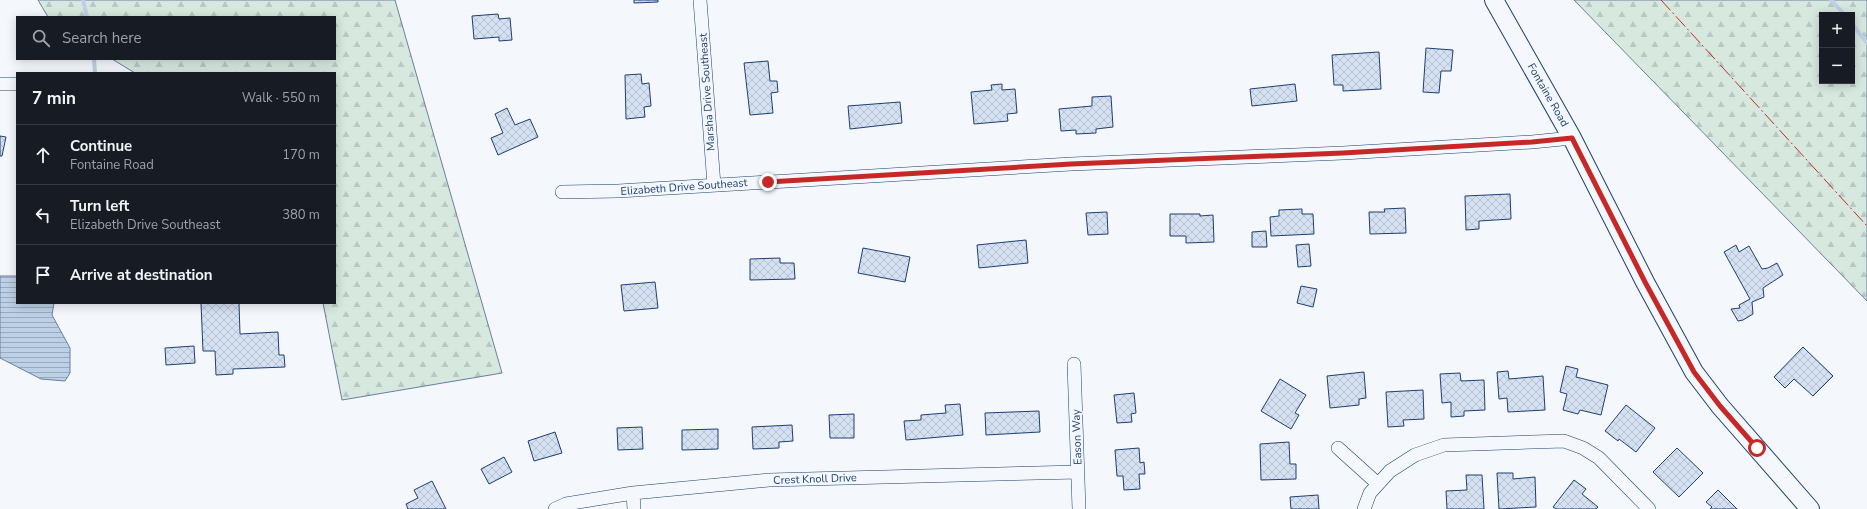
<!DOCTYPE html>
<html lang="en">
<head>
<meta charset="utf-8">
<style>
  body { margin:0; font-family:"Nunito Sans",sans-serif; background:#20242c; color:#f1f3f6 }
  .controls { position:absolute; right:12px; top:12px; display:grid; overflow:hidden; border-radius:0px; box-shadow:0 2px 10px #0003 }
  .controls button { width:36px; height:36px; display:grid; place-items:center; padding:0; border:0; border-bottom:1px solid #363941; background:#171b24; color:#f1f3f6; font:20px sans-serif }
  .stop { position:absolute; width:12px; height:12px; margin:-9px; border:3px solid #c62828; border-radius:50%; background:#fff }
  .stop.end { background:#c62828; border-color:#fff; box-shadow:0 1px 4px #0008 }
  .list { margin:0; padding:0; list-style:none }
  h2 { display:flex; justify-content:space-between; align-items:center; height:52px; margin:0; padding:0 16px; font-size:17px }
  h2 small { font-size:13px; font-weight:400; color:#9ea1a6 }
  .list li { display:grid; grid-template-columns:26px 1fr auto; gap:12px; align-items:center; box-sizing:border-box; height:60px; padding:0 16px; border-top:1px solid #363941 }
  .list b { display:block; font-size:15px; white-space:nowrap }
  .list p { margin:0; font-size:13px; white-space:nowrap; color:#9ea1a6 }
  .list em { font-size:13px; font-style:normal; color:#9ea1a6 }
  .icon { flex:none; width:22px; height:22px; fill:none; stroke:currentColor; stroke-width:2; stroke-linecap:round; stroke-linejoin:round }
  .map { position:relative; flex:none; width:1867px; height:509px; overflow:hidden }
  .search { position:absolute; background:#171b24; box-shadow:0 2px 10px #0003; left:16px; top:16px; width:320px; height:44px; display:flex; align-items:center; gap:10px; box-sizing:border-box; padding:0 14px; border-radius:0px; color:#9ea1a6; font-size:15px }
  .panel { position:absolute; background:#171b24; box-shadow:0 2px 10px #0003; left:16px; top:72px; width:320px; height:232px; border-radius:0px }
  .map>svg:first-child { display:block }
  .forest { fill:url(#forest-firs); stroke:#687fa3; fill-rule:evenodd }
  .water { fill:url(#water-rules); stroke:#687fa3 }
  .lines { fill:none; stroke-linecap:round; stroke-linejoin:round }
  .stream { stroke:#bed0e5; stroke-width:4 }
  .building { fill:url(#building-cross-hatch); stroke:#1d3f73 }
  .street-casing { stroke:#1d3f73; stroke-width:14 }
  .secondary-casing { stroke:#1d3f73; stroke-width:20 }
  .street { stroke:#f4f7fb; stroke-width:13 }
  .secondary { stroke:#f4f7fb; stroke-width:18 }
  .power { stroke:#c62828; stroke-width:1; stroke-dasharray:14 3 2 3; stroke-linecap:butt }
  .route { stroke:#c62828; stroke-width:5 }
  .labels { text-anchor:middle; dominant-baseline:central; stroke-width:3; stroke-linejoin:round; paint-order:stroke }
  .street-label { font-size:11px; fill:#1d3f73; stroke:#f4f7fb }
</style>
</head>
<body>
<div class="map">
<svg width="1867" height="509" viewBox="0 0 1867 509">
  <defs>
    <pattern id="forest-firs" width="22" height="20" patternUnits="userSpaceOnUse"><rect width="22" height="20" fill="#d7e8df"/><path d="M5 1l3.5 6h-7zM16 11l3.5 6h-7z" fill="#b8c8c3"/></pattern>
    <pattern id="water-rules" width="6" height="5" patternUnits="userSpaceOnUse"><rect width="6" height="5" fill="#bed0e5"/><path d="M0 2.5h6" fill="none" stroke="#9aaabe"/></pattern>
    <pattern id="building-cross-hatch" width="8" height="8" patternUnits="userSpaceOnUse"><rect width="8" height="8" fill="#d5e0f0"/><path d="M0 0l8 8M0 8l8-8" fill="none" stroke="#b6c1d1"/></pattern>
  </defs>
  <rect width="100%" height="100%" fill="#f4f7fb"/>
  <path class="forest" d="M38 0H395L502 373 342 400 323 303H335V73H135L112 59H335V17H48Z
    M1574 0H1867V301ZM1822 15H1852V81H1822Z"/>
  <path class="water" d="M0 276H17V303H54L52 315 70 348V373L65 381 41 379 0 358Z"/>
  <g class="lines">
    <path class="stream" d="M83 0 87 17
      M1831 0 1845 15
      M1852 24 1867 43
      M94 59 95 73"/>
  </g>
  <path class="building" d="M634 0H658V2L634 3Z
    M498 14 499 19 510 18 512 40 499 41V37L474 39 472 16Z
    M1426 48 1453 50 1451 71H1441L1439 93 1423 92Z
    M1379 52 1381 89 1343 91V85H1334L1332 55Z
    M768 61 770 81H777L778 92 771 93 773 113 750 115 744 63Z
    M641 74 642 84 649 83 651 106 644 107 645 117 626 119 625 75Z
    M1002 84V90L1015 89 1017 113 1007 114 1008 121 974 124 971 92 992 90 991 85Z
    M1295 84 1297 101 1252 106 1250 89Z
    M1111 96 1113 127 1096 129V133L1076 134V130L1061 131 1059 109 1092 106V97Z
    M900 102 902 123 850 129 848 106Z
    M507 108 515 125 530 119 538 137 498 155 491 138 503 133 495 114Z
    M0 136 6 137 2 156H0Z
    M1510 194 1511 219 1479 221V229L1466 230 1465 196Z
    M1405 208 1406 233 1370 234 1369 212H1385L1384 209Z
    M1302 209V214H1313L1314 234 1271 236 1270 217 1279 216V210Z
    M1107 212 1108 234 1088 235 1086 213Z
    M1170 214H1200V216L1213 215 1214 242 1186 243V236H1170Z
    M1266 231 1267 247H1252V232Z
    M1026 240 1028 263 979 268 977 245Z
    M1309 244 1311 266 1298 267 1296 245Z
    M1736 245 1739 252 1749 246 1762 269 1768 268 1777 263 1783 275 1763 288 1764 297 1752 302 1753 314 1743 320 1738 321 1731 309 1740 308 1739 305 1750 299 1724 252Z
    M863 248 910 257 905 282 858 273Z
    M780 258V263H794L795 279 750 280V259Z
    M655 282 658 308 624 311 621 285Z
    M1301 286 1317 289 1313 307 1297 303Z
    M201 303H239L240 334 278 332 279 355H284L285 367 233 369V374L216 375 215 351H203Z
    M194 346 195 363 166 365 165 348Z
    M1803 347 1833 376 1813 396 1794 379 1785 388 1774 377Z
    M1566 366 1578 369 1576 377 1608 385 1601 415 1580 410 1578 414 1563 410 1567 394 1560 392Z
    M1508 371 1509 379 1543 376 1545 410 1508 412 1507 398 1499 399 1497 372Z
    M1364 372 1366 398 1359 399V405L1330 408 1327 376Z
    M1460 373 1461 381 1484 380 1485 410 1464 411V416L1451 417V402L1442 403 1440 374Z
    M1280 379 1306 395 1295 413 1299 415 1291 429 1261 411Z
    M1423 390 1424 419 1403 420 1404 426 1388 427 1386 392Z
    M1134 393 1136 413 1131 414 1132 422 1117 423 1114 395Z
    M960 404 963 435 906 440 904 421 921 420V415L946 413 945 405Z
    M1626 405 1655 428 1636 452 1619 439 1618 441 1605 431Z
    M1039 411 1040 432 986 435 985 413Z
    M854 414V438H830L829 415Z
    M792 425 793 441 779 442V448L753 449 752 427Z
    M642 427 643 449 618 450 617 428Z
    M718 429V449L682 450V430Z
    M555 432 562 453 534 461 528 441Z
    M1289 442 1290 464H1296V479L1261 480 1260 444Z
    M1139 448 1140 463 1144 462 1145 474H1139L1140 489 1124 490 1123 476H1117L1115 450Z
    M1677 448 1703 473 1679 497 1653 472Z
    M504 457 512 472 489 484 481 469Z
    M1497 473H1513V479L1535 477 1536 507 1499 509Z
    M1466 475H1482L1484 509H1447L1446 491 1467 490Z
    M1574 480 1586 489 1582 494 1598 507 1596 509H1556L1553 507Z
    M432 481 446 509H408L406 504 418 498 414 490Z
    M1718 490 1737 509H1710L1712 507 1706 502Z
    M1318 495 1319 509H1291L1290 497Z"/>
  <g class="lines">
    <g class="street-casing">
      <path id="street" d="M700 0 714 185
        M0 84H17
        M562 192 618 191 1071 164 1343 153 1532 142 1572 138
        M1074 364 1079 509
        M1338 448 1378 484
        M633 493 634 509
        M555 509 566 504 633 493 769 480 1078 472
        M1364 509 1370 493 1390 471 1415 455 1444 445 1564 441 1583 448 1599 458 1649 509"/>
    </g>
    <g class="secondary-casing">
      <path id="secondary" d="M1494 0 1572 138 1645 282 1694 372 1720 406 1810 509"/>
    </g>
    <use href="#street" class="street"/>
    <use href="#secondary" class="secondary"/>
    <path class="power" d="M1661 0 1867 226"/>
  </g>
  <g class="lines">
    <path class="route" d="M768 182 1071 164 1343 153 1532 142 1572 138 1645 282 1694 372 1720 406 1757 448"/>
  </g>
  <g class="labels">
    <g class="street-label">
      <text transform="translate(707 92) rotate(-94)">Marsha Drive Southeast</text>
      <text transform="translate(1548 95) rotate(60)">Fontaine Road</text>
      <text transform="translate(684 187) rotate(-4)">Elizabeth Drive Southeast</text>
      <text transform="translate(1077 437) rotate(-92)">Eason Way</text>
      <text transform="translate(815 479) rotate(-2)">Crest Knoll Drive</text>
    </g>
  </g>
</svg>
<div class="controls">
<button>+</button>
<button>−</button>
</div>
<div class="stop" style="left:1757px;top:448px"></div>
<div class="stop end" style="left:768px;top:182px"></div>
<div class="search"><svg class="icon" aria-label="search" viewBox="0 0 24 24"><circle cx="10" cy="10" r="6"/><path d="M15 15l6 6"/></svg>Search here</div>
<section class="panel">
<h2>7 min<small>Walk · 550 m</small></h2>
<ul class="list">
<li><svg class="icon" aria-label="ahead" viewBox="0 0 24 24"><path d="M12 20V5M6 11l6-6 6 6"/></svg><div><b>Continue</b><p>Fontaine Road</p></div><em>170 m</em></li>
<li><svg class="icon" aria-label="left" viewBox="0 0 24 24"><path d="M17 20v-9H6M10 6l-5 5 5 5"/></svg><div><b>Turn left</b><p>Elizabeth Drive Southeast</p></div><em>380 m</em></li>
<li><svg class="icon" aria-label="arrive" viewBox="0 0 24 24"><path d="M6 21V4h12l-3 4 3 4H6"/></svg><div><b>Arrive at destination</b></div></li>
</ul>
</section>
</div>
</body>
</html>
